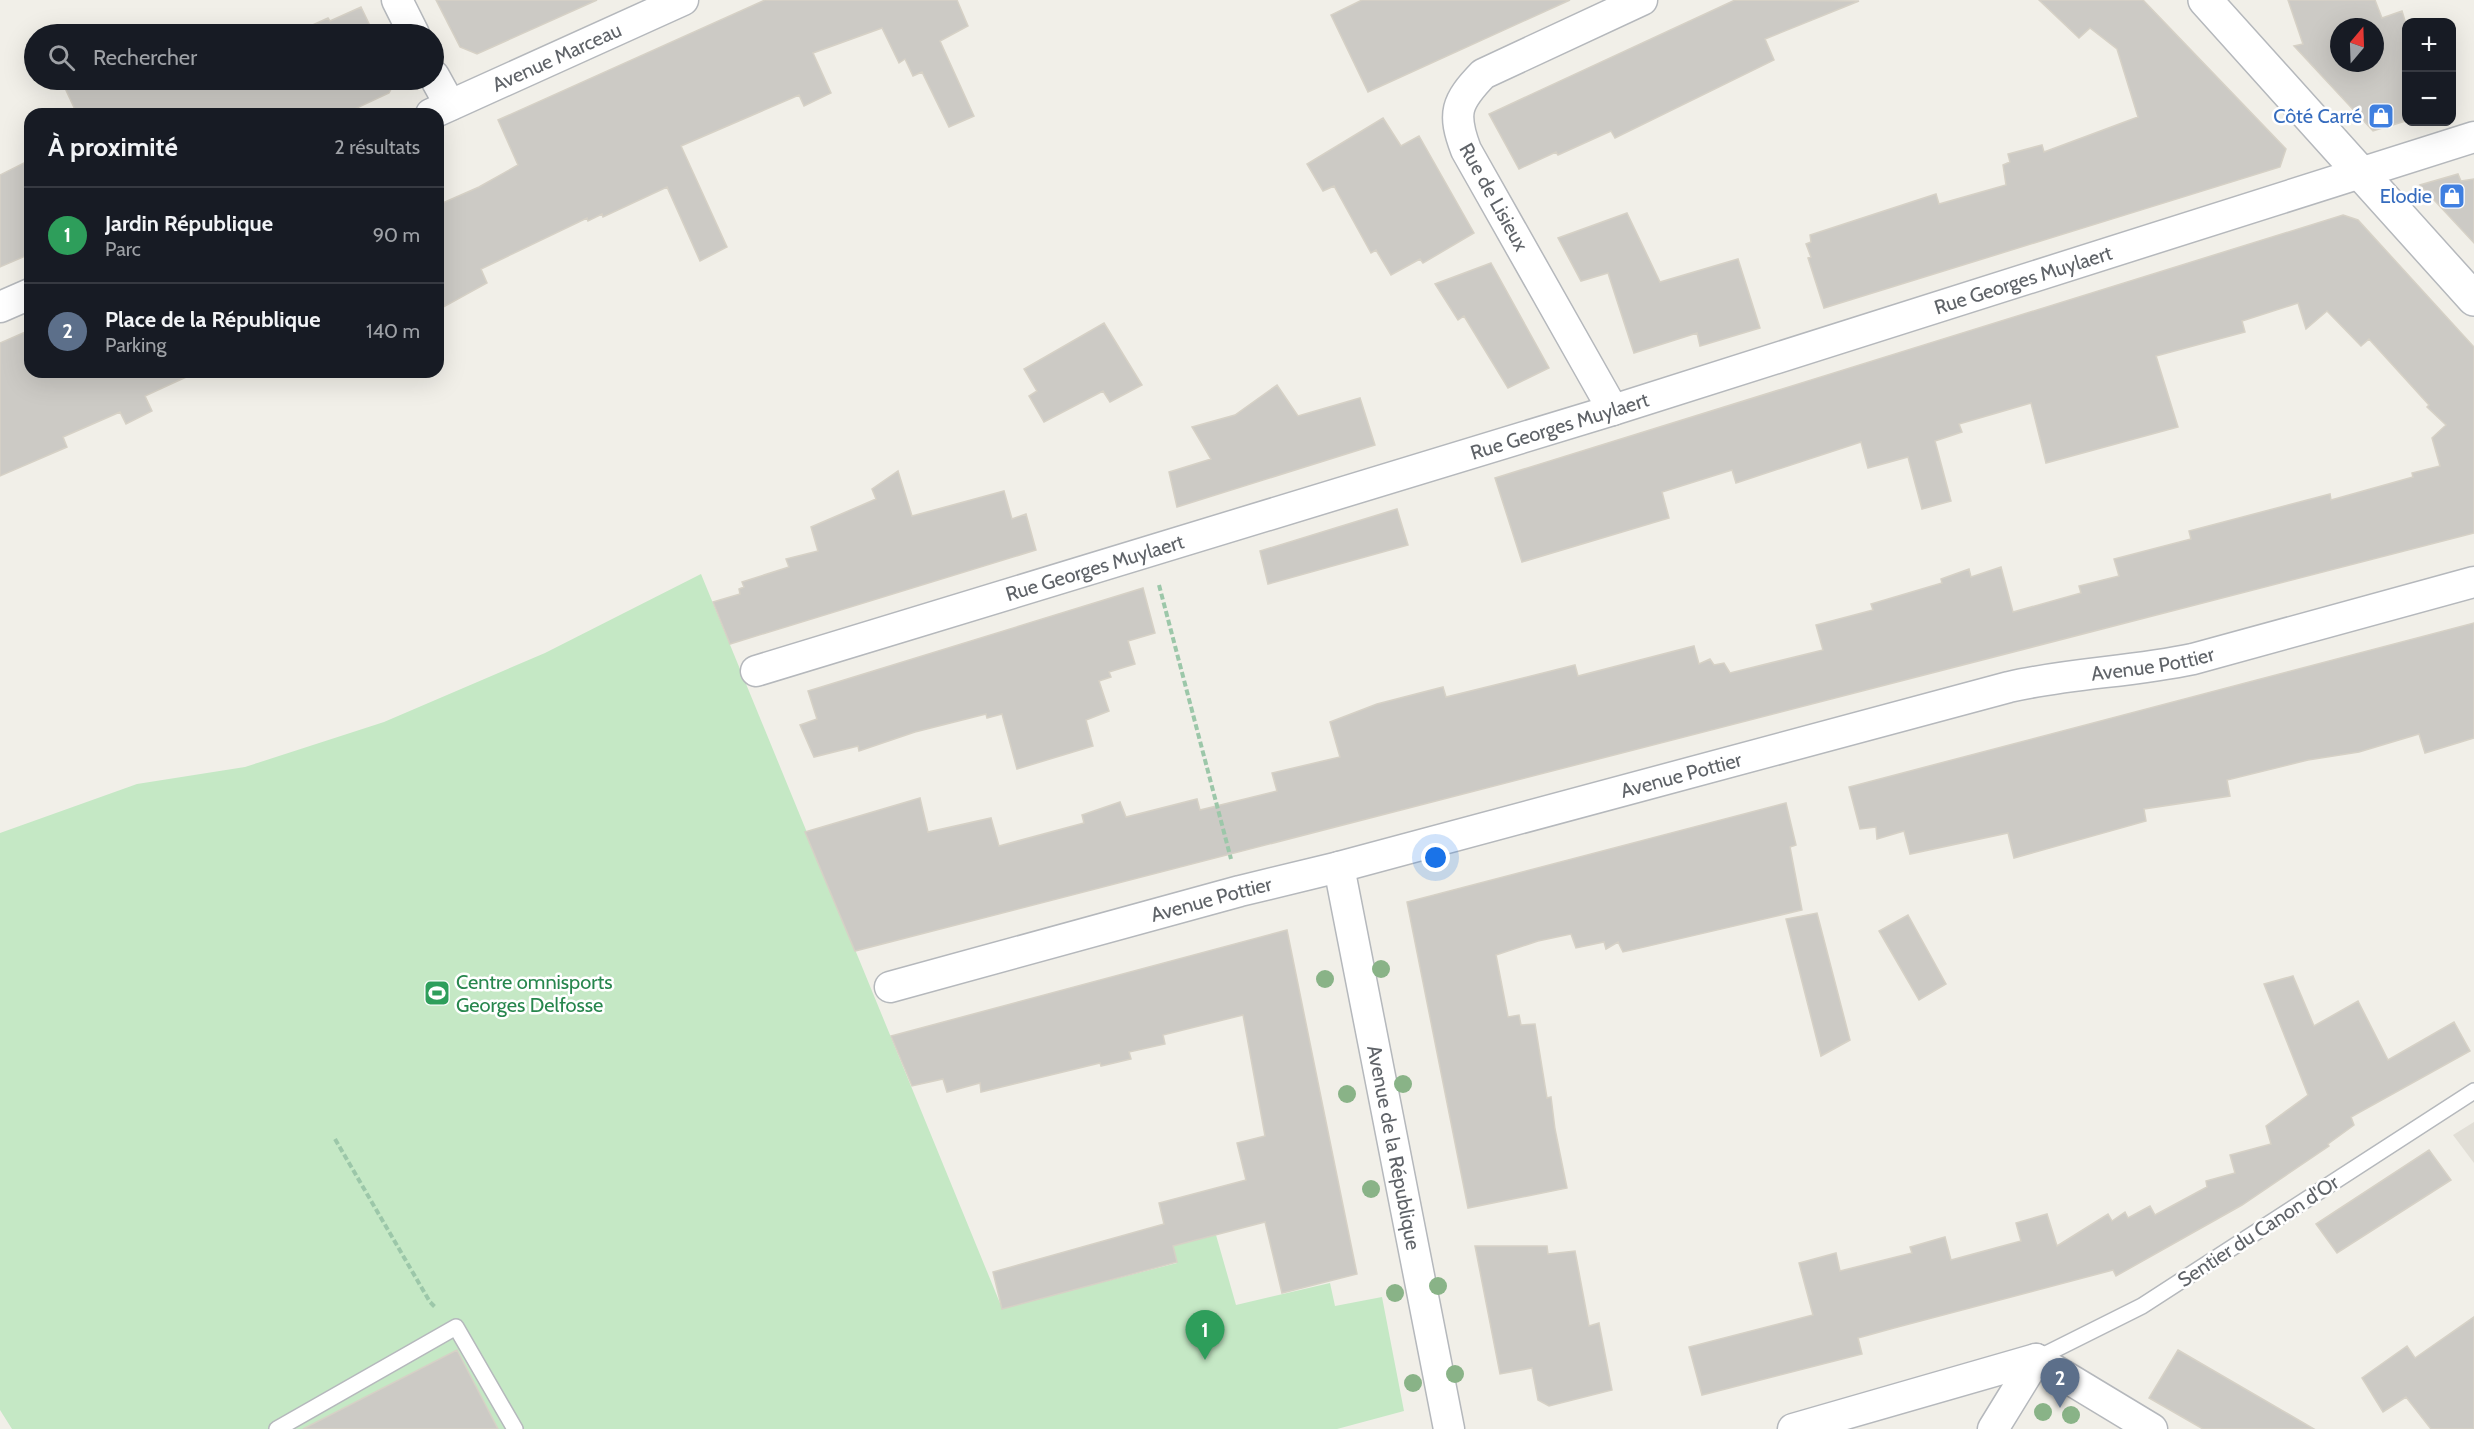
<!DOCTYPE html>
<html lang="fr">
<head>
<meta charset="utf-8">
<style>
  body { margin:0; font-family:Cabin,sans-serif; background:#242831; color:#f1f3f6 }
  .controls { position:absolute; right:18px; top:18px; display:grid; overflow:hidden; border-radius:12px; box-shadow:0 6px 24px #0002 }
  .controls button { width:54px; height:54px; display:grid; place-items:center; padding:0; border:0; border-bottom:2px solid #363941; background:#171b24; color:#f1f3f6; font:30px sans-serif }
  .compass { position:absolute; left:2330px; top:18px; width:54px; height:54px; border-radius:50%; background:#171b24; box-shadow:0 6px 24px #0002; rotate:19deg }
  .you { position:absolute; left:1436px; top:858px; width:21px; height:21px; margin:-15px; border:4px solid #fff; border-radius:50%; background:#1a73e8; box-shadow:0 0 0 9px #1a73e833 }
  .badge { display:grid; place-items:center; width:39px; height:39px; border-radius:50%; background:#db2777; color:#fff; font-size:20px; font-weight:700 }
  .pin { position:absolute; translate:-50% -50px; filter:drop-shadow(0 2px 3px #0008) }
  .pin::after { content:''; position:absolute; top:32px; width:21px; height:18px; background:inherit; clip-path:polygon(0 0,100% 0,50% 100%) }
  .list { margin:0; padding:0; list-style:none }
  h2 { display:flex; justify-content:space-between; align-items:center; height:78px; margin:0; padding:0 24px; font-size:26px }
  h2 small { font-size:20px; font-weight:400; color:#9ea1a6 }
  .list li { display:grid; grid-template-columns:39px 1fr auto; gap:18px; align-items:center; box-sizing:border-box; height:96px; padding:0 24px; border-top:2px solid #363941 }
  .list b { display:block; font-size:22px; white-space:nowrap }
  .list p { margin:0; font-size:20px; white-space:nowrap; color:#9ea1a6 }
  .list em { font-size:20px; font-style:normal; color:#9ea1a6 }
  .icon { flex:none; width:33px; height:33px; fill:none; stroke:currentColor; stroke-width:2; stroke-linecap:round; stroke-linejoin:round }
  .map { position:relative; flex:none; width:2474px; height:1429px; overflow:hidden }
  .search { position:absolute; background:#171b24; box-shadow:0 6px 24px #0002; left:24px; top:24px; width:420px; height:66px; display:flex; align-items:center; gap:15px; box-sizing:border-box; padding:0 21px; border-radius:33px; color:#9ea1a6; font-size:22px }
  .panel { position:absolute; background:#171b24; box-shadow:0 6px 24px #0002; left:24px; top:108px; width:420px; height:270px; border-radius:18px }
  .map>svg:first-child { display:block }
  .education { fill:#e1ded6 }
  .green { fill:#c5e8c5 }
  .building { fill:#cccac5; stroke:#d6d1c6; stroke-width:1.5; fill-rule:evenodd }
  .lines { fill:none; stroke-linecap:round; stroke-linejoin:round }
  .service-casing { stroke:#b5b8bc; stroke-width:18 }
  .minor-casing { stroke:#b5b8bc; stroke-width:33 }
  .tertiary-casing { stroke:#b5b8bc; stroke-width:36 }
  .path { stroke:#9cc7a9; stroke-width:4; stroke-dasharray:6 3; stroke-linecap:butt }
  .service { stroke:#fff; stroke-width:15 }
  .minor { stroke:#fff; stroke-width:30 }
  .tertiary { stroke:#fff; stroke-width:33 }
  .tree { fill:#89b387 }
  .labels { text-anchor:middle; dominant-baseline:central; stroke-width:5; stroke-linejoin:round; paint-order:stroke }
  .street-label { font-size:20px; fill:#5f6368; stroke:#fff }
  .shop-label { font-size:20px; fill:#366cbe; stroke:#fff; text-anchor:end }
  .leisure-label { font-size:20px; fill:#27864d; stroke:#fff; text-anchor:start }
</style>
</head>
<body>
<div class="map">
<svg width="2474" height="1429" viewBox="0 0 2474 1429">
  <rect width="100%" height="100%" fill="#f1efe8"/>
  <path class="education" d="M2474 1122V1163L2453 1135Z"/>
  <path class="green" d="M701 574 1002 1308 1177 1263 1172 1246 1216 1235 1236 1305 1330 1283 1335 1306 1382 1297 1404 1411 1337 1429H12L0 1410V833L137 784 245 767 384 722 545 653Z"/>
  <path class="building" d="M436 0H597L477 54 460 47Z
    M765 0H957L968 26 940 41 974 116 949 127 922 72 913 76 905 59 899 63 882 28 813 53 831 93 804 106 799 95 681 146 727 247 700 261 667 187 603 217 602 214 588 221 587 218 481 269 487 283 438 310V205L479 187 518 165 498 120Z
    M1362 0H1570L1368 92 1331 15Z
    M1735 0 1859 1 1765 39 1774 60 1615 138 1611 131 1558 155 1556 152 1519 169 1489 114Z
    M2039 0H2143L2286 149 2280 167 1824 308 1808 258 1811 257 1806 244 1811 242 1810 235 1936 194 1939 204 2006 185 2003 165 2010 162 2008 154 2042 145 2044 152 2138 117 2117 49 2090 28 2079 38Z
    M2288 0H2375L2382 18 2402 11 2406 24V121L2373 131 2294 46 2303 44ZM2339 27H2375V63H2339Z
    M361 7 374 34H281L293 29 295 33 328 18 330 21Z
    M82 80H396L389 93 344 114H77L65 88Z
    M1383 118 1401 146 1419 136 1474 233 1423 263 1420 259 1391 275 1376 250 1371 253 1334 186 1323 191 1307 164Z
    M30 160V254L0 267V175Z
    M2458 174 2461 181 2474 179V243L2420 185Z
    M1627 213 1660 282 1738 259 1760 328 1700 346 1697 333 1634 353 1608 273 1581 281 1558 238Z
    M2343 215 2358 220 2474 347V533L855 951 805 832 920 798 928 832 991 818 999 846 1084 823 1082 815 1120 802 1126 817 1197 799 1200 810 1277 791 1272 773 1340 757 1330 722 1377 704 1443 687 1446 697 1575 665 1578 676 1694 646 1699 664 1710 659 1714 665 1724 663 1730 673 1823 650 1816 625 1873 610 1871 604 1942 583 1941 579 1969 569 1971 577 2001 567 2013 612 2081 593 2079 586 2119 576 2114 559 2191 539 2189 531 2330 494 2331 500 2413 477 2412 473 2440 466 2432 438 2446 425 2427 407 2429 405 2369 339 2361 346 2327 311 2306 329 2298 303 2242 321 2245 332 2156 356 2178 427 2046 463 2031 403 1959 424 1962 432 1935 441 1951 501 1922 509 1908 457 1868 468 1861 442 1736 483 1732 470 1662 492 1669 518 1522 562 1495 478Z
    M1491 263 1549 368 1508 388 1464 316 1458 320 1435 284Z
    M1104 323 1142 385 1110 402 1103 391 1044 422 1029 396 1037 391 1024 369Z
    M30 330V372H197L145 396 152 411 126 424 120 412 63 437 67 447 0 476V343Z
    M1277 385 1298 416 1360 398 1375 445 1177 507 1169 472 1211 459 1192 427 1235 415Z
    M898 471 912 516 1004 491 1012 519 1026 514 1036 550 730 644 713 602 740 594 739 589 744 587 742 582 789 567 786 559 818 551 811 527 876 499 872 489Z
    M1397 509 1408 545 1268 584 1260 551Z
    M1143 588 1155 633 1128 641 1135 664 1109 672 1111 677 1099 681 1109 711 1086 720 1093 746 1017 769 1002 714 987 718 986 714 915 732 859 751 858 746 814 757 800 725 817 719 808 691Z
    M2474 623V738L2425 753 2419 734 2359 752 2308 760 2227 780 2230 796 2144 809 2146 821 2014 858 2008 833 1910 854 1904 831 1877 839 1876 827 1860 829 1849 787Z
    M1786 803 1796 845 1790 847 1802 910 1623 952 1618 942 1606 949 1604 942 1576 948 1571 934 1538 941 1496 955 1508 1017 1519 1015 1521 1025 1535 1024 1547 1098 1551 1097 1555 1129 1567 1188 1468 1208 1407 902Z
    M1817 913 1850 1040 1821 1056 1786 919Z
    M1908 915 1946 984 1919 1000 1879 931Z
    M1287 930 1357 1274 1282 1293 1265 1222 1173 1246 1177 1262 1002 1309 993 1272 1164 1224 1159 1203 1246 1180 1237 1143 1265 1136 1243 1015 1163 1035 1165 1044 1129 1052 1131 1059 1101 1066 1100 1063 981 1092 980 1083 947 1092 943 1079 912 1086 891 1036Z
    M2293 976 2314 1026 2358 1001 2388 1060 2454 1022 2470 1051 2351 1117 2354 1125 2328 1144 2329 1146 2242 1205 2116 1276 2113 1270 1894 1328 1858 1338 1862 1354 1702 1395 1689 1347 1813 1315 1799 1263 1836 1253 1840 1271 1912 1253 1910 1247 1945 1237 1951 1260 2021 1241 2016 1223 2047 1214 2057 1246 2108 1214 2112 1221 2125 1212 2128 1218 2150 1206 2155 1215 2207 1187 2206 1181 2235 1173 2230 1155 2271 1144 2266 1126 2308 1095 2264 984Z
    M2429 1150 2451 1180 2337 1253 2316 1224Z
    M1475 1246H1547L1548 1254 1575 1251 1589 1326 1599 1323 1612 1390 1549 1406 1538 1400 1532 1368 1500 1374Z
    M2474 1317V1429H2431L2406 1397 2383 1412 2362 1378 2407 1346 2415 1358Z
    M457 1350 498 1429H303Z
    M2178 1350 2314 1429H2203L2149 1398Z"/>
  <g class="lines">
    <g class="service-casing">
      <path id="service" d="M2036 1359 2142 1306 2474 1091
        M277 1429 456 1327 515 1429"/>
    </g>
    <g class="minor-casing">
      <g id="minor">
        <path d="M397 0 414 34"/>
        <path d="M434 76 450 105"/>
        <path id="s1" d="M431 114 683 0"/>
        <path d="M0 307 30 294"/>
        <path d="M1613 410 1466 150C1452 113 1456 102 1483 74L1642 0"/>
        <path id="s2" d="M756 671 1613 410 2474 137"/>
        <path id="s3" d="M1339 867 1449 1429"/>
        <path id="s4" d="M890 987 1240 891 1339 867 2009 687C2069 673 2132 672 2193 659L2474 582"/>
        <path d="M1793 1429 2036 1359 2152 1429"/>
        <path d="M1993 1429 2036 1359"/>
      </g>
    </g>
    <g class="tertiary-casing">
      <path id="tertiary" d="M2205 0 2474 299"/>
    </g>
    <path class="path" d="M1159 585 1231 859
      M335 1139 430 1302 436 1308"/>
    <use href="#service" class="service"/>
    <use href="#minor" class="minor"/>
    <use href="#tertiary" class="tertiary"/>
  </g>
  <g class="tree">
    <circle cx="1381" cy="969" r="9"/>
    <circle cx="1325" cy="979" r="9"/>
    <circle cx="1403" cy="1084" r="9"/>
    <circle cx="1347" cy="1094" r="9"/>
    <circle cx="1371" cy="1189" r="9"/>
    <circle cx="1438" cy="1286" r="9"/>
    <circle cx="1395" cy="1293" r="9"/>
    <circle cx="1455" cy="1374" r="9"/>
    <circle cx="1413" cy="1383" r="9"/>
    <circle cx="2043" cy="1412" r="9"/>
    <circle cx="2071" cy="1415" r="9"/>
  </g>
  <defs>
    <g id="shop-square" transform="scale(1.35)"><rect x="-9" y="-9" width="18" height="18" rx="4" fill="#3f7fe0" stroke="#fff"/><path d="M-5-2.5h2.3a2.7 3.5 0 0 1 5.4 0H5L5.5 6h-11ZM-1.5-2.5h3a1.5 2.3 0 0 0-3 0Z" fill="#fff"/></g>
    <g id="stadium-square" transform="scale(1.35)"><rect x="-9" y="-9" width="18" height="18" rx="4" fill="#2e9e5b" stroke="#fff"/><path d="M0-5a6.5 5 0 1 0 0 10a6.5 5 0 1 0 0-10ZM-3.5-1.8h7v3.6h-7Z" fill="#fff"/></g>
  </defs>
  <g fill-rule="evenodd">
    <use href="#shop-square" x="2381" y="116"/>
    <use href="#shop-square" x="2452" y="196"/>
    <use href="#stadium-square" x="437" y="993"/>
  </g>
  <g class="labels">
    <g class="street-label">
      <text stroke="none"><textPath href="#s1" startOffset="138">Avenue Marceau</textPath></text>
      <text transform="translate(1494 197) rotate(61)">Rue de Lisieux</text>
      <text stroke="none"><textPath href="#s2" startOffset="1326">Rue Georges Muylaert</textPath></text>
      <text stroke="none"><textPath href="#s2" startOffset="840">Rue Georges Muylaert</textPath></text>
      <text stroke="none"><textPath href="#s2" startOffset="354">Rue Georges Muylaert</textPath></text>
      <text stroke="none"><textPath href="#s4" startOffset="1304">Avenue Pottier</textPath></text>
      <text stroke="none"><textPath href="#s4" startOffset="819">Avenue Pottier</textPath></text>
      <text stroke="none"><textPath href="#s4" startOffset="333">Avenue Pottier</textPath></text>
      <text stroke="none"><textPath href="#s3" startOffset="286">Avenue de la République</textPath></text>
      <text transform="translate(2258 1231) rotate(-33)">Sentier du Canon d'Or</text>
    </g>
    <g class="shop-label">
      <text x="2362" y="116">Côté Carré</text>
      <text x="2432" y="196">Elodie</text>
    </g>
    <g class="leisure-label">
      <text x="456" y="982">Centre omnisports<tspan x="456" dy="23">Georges Delfosse</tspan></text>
    </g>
  </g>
</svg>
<div class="controls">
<button>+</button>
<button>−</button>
</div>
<svg class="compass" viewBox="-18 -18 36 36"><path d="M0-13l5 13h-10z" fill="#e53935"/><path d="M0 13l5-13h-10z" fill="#9ea1a6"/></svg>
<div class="you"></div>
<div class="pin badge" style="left:1205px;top:1360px;background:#2e9e5b">1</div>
<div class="pin badge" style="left:2060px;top:1408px;background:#5c6f8a">2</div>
<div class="search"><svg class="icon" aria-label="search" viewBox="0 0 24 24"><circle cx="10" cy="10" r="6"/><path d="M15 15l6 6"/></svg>Rechercher</div>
<section class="panel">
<h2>À proximité<small>2 résultats</small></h2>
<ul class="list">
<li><span class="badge" style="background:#2e9e5b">1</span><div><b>Jardin République</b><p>Parc</p></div><em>90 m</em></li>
<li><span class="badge" style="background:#5c6f8a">2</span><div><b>Place de la République</b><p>Parking</p></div><em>140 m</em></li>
</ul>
</section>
</div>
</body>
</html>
